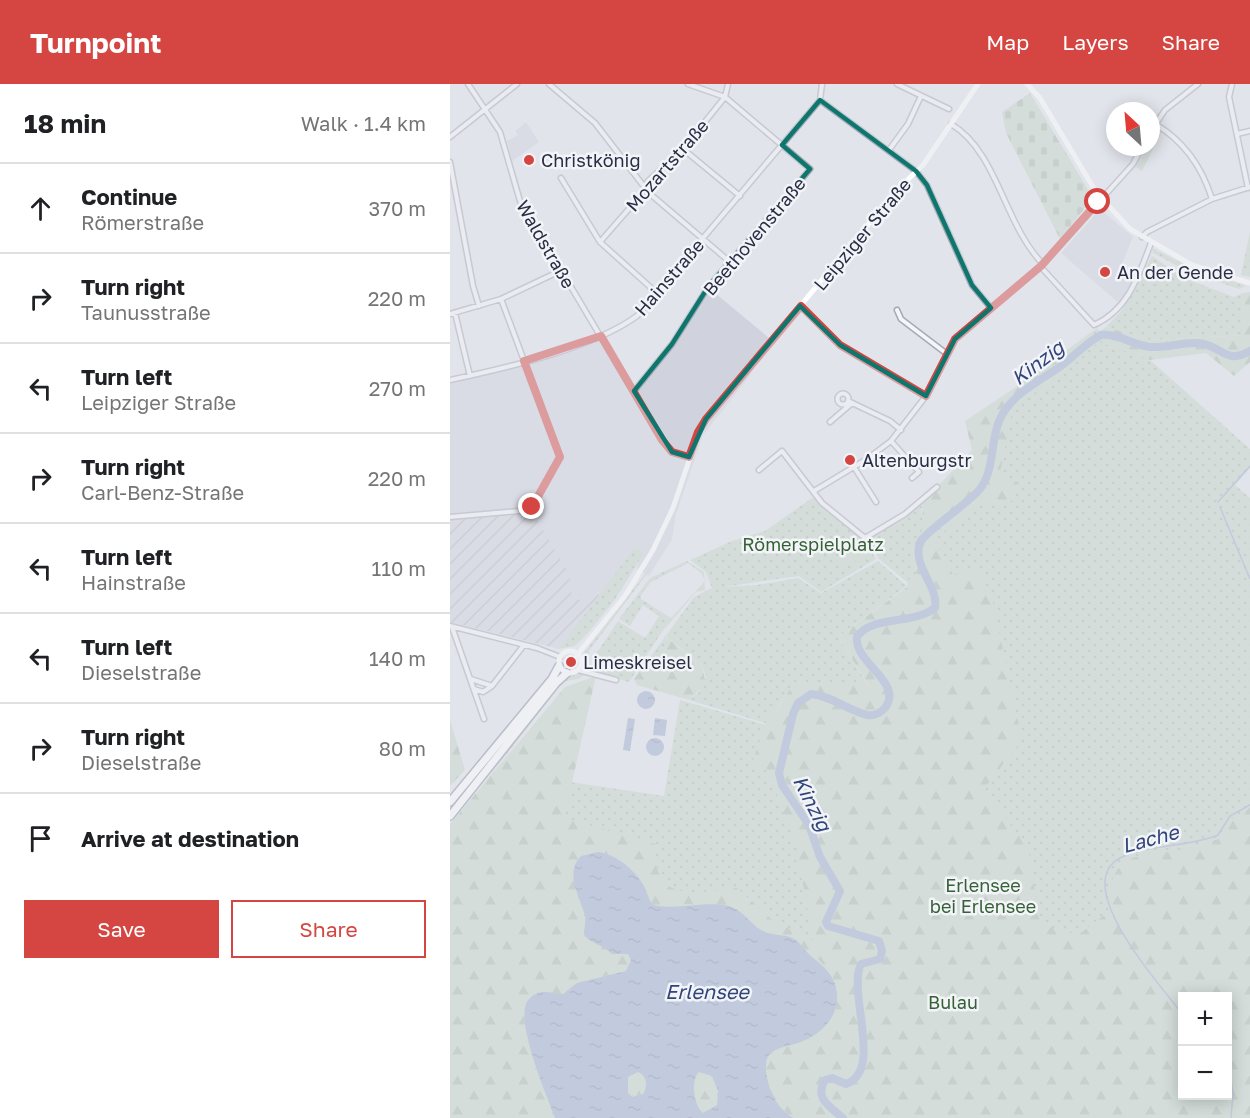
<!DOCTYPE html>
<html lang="en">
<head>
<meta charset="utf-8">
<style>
  body { margin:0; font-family:"Golos Text",sans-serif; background:#f2f2f2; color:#202124 }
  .controls { position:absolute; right:18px; bottom:18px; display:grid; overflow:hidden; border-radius:0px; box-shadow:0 3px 15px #0003 }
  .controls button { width:54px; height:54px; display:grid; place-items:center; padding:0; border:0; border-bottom:2px solid #e0e0e0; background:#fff; color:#202124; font:30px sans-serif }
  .compass { position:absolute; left:656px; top:18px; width:54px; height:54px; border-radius:50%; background:#fff; box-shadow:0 3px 15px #0003; rotate:334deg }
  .stop { position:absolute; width:18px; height:18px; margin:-14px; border:4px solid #d54642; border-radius:50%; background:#fff }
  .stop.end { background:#d54642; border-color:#fff; box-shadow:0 2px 6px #0008 }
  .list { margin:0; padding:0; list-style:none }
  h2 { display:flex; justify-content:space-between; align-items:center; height:78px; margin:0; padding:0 24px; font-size:26px }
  h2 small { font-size:20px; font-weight:400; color:#757577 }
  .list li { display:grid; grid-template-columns:39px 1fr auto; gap:18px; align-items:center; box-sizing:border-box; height:90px; padding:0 24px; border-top:2px solid #e0e0e0 }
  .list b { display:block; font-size:22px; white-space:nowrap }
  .list p { margin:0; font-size:20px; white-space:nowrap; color:#757577 }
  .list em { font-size:20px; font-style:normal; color:#757577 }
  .actions { display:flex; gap:12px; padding:18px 24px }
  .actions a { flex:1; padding:14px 0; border:2px solid #d54642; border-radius:0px; text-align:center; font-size:21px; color:#d54642 }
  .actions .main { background:#d54642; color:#fff }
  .icon { flex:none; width:33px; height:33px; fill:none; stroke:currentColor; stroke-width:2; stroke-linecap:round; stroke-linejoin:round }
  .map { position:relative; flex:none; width:800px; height:1034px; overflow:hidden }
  header { display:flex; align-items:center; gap:36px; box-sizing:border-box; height:84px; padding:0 30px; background:#d54642; color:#fff }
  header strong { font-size:28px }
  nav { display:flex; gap:33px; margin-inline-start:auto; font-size:21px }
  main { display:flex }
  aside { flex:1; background:#fff }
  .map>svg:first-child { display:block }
  .built { fill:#d0d3dd }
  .industrial { fill:url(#industrial-furrows) }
  .green { fill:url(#green-dots); fill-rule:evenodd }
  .forest { fill:url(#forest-firs); fill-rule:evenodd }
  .cemetery { fill:url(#cemetery-stones) }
  .pitch { fill:#c4d6c3 }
  .water { fill:url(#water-ripples); fill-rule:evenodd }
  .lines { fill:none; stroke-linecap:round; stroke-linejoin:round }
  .stream { stroke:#9cabcd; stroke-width:1.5 }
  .river { stroke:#9cabcd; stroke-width:8 }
  .minor-casing { stroke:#a7aab6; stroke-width:7 }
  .trunk-casing { stroke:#898ea3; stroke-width:10 }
  .minor { stroke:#f5f6f9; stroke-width:4 }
  .secondary { stroke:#fff; stroke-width:5 }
  .trunk { stroke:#fff; stroke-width:7 }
  .route { stroke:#d54642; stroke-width:8 }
  .marked { fill:none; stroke:#0f766e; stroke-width:4.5; stroke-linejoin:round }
  .poi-dot { fill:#d54642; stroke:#f2f4f8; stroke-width:2 }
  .labels { text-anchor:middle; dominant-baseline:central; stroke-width:5; stroke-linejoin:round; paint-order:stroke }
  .poi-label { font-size:18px; fill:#292e44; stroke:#f2f4f8; text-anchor:start }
  .street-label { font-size:18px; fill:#292e44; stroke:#f2f4f8 }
  .park-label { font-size:18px; fill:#366136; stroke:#f2f4f8 }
  .water-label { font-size:20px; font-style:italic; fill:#31457b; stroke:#f2f4f8 }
</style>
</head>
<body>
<header>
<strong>Turnpoint</strong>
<nav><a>Map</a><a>Layers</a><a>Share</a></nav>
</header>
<main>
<aside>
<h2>18 min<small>Walk · 1.4 km</small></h2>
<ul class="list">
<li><svg class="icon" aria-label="ahead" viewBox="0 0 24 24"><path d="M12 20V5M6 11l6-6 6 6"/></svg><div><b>Continue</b><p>Römerstraße</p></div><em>370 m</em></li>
<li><svg class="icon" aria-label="right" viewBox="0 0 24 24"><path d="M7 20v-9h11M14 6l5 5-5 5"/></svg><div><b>Turn right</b><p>Taunusstraße</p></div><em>220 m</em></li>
<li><svg class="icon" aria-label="left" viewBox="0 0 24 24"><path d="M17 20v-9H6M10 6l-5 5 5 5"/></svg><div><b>Turn left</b><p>Leipziger Straße</p></div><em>270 m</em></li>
<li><svg class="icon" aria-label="right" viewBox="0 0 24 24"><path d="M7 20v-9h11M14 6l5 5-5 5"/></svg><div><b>Turn right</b><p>Carl-Benz-Straße</p></div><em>220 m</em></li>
<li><svg class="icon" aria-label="left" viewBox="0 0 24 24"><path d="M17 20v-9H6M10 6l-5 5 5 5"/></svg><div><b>Turn left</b><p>Hainstraße</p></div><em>110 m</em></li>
<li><svg class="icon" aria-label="left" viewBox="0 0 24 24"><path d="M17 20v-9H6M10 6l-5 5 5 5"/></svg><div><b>Turn left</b><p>Dieselstraße</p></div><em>140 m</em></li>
<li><svg class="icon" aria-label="right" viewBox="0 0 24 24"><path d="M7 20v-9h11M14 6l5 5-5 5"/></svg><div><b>Turn right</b><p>Dieselstraße</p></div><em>80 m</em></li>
<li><svg class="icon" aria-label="arrive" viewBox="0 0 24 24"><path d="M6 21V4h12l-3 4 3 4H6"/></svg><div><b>Arrive at destination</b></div></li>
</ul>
<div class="actions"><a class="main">Save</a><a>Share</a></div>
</aside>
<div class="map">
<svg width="800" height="1034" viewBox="0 0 800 1034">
  <defs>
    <pattern id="industrial-furrows" width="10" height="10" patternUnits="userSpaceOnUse" patternTransform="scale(1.5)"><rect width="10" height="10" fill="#d0d3dd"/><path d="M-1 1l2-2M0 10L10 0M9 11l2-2" fill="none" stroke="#b3b5bf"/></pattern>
    <pattern id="green-dots" width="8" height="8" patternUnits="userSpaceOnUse" patternTransform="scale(1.5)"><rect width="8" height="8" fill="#c4d6c3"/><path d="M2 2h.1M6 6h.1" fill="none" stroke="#a8b8a9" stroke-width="1.8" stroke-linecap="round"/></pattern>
    <pattern id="forest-firs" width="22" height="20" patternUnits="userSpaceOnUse" patternTransform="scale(1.5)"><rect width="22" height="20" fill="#c4d6c3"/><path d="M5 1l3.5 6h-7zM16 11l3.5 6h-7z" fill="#a8b8a9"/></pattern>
    <pattern id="cemetery-stones" width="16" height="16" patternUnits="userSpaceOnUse" patternTransform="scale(1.5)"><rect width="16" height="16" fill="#c4d6c3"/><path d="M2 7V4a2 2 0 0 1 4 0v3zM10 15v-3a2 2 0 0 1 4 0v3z" fill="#a8b8a9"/></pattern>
    <pattern id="water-ripples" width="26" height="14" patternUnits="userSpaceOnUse" patternTransform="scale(1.5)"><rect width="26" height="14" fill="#9cabcd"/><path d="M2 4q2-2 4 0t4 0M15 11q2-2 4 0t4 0" fill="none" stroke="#7f8ca8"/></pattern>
  </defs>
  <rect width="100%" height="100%" fill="#e2e4eb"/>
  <path class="built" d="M76 38 89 58 62 77 57 57 68 51 65 47Z
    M650 125 683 153 671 182 684 194 671 221 611 169Z
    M259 204 319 254 299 293 253 351 226 430 222 455 199 492 186 484 193 469 185 463 152 511 142 505 131 517 115 504 80 424 0 430V298L73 282 149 255 178 300 190 304 224 261Z"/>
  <path class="industrial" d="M80 424 121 493 116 504 131 517 142 504 151 512 109 565 0 538V430Z"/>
  <path class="green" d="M800 147V193L791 191Z
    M702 164 740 183 796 202 789 205 737 187 703 169Z
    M702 172 734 194 784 213 793 209 794 251 700 256 656 243 672 226Z
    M647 244 659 256 700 276 800 365V384L785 401 800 414V1034H91L114 734 120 698 214 712 230 616 317 641 315 646 414 617 478 501 462 462 467 493 458 499 429 475 416 454 456 431 472 419 471 430 523 392 552 313ZM732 912H778V1012H732Z
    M362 414H366L372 422 413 455 426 475 371 508 349 492 273 503 307 501 348 494 371 509 428 477 457 502 388 553 419 603 344 598 318 640 239 616 249 608 256 593 252 582 215 551 217 562 211 572 199 575 244 513 262 504 256 488 240 476 282 457 315 447Z
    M185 463 193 469 191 474 164 517 138 549 125 562 109 565Z
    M237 477 254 488 255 506 246 508 212 548 179 598 146 588 144 573 168 537 195 554 209 532 193 521 180 542 169 535 200 494ZM238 479 251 489 255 497 221 534 191 515V511L201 498Z
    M201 482H203L139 567V581L135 582 133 570Z
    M128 589 134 591 129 595 114 597 28 707 115 591Z"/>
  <path class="forest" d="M800 208V278L784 292 756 269 700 276 649 258 562 327 550 389 557 397 563 395 567 400 561 410 565 415 553 421 532 417 486 454 499 492 528 483 542 514 572 656 533 706 578 763 590 840 628 851 658 828C661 766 681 774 732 766 745 765 756 758 769 755L777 738 800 724V1034H343C327 1024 303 988 321 970 329 962 342 963 351 958 363 950 375 936 386 926V902L381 890 368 875 356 868 344 854 314 848 296 831 277 822 235 820 215 824 202 820 195 803 180 785 126 813 134 829 138 856 156 863 162 870H178L181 876 178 885 122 902 113 910C101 909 89 905 79 915 63 932 97 1012 105 1034H0V740L115 603 146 592 114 734 206 760C201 820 244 809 287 804L321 835 363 858 346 759 317 685 308 687 303 676 319 631 326 628 344 598 419 602 388 553 457 503 458 496 467 492 462 462 473 445 472 419 522 366 515 337 656 243 700 256 794 251 793 209ZM732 912H778V1012H732Z
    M214 551 252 582 256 600 239 616 187 601 184 595 199 575 211 572 217 562Z
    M0 636 15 686 0 702Z
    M256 988 265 996 268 1016 265 1024 253 1029C243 1021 243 1002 246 989Z
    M175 1001a11 11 0 1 1 22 0a11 11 0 1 1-22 0Z"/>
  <path class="cemetery" d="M580 9 643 114 610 155 556 49 552 28Z
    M704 45 712 48 692 87 686 83 697 63H701Z"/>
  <path class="pitch" d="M407 460 414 472 395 484 387 472Z"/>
  <path class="water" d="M187 616a9 9 0 1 1 18 0a9 9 0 1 1-18 0Z
    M178 634 185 635 180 667 173 666Z
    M205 634 217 636 215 652 203 651Z
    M196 663a9 9 0 1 1 18 0a9 9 0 1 1-18 0Z
    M148 768C166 770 185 786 194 802 197 808 198 814 202 820 216 827 254 818 274 821 294 824 299 841 315 848 324 852 334 850 342 854 348 856 351 862 355 866 366 878 379 883 385 900 394 928 374 950 348 959 339 962 326 963 319 971 314 978 316 990 318 998 322 1013 329 1025 343 1034H105C97 1012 62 932 79 915 89 904 101 909 113 910L127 899 176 887 181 876 178 870H162C154 861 141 860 134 851 134 845 136 838 135 832 130 812 114 790 131 772ZM188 988C197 992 198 1002 193 1010L182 1013 178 1009V993ZM249 988 262 992 268 1007 267 1021 253 1029C244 1022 240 997 249 988Z"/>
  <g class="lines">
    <path class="stream" d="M768 418 800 382
      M770 423 800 495
      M732 930C713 903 614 797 674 772 704 760 738 763 768 751L780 732 800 721
      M778 974 783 1010 781 1034"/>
    <path class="river" d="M393 1034C379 1022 364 1014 375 996L382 994 396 1000C434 987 397 908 411 880L430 875 432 867 429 857 378 842 376 838 390 807 370 773 359 741 332 701 329 689 343 630 348 619 361 610C382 612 397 626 417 631 423 632 429 630 434 625 456 599 404 580 407 553 421 531 463 541 485 524 489 502 462 483 470 459 474 448 518 420 530 405 545 386 540 356 550 335 561 310 590 297 611 282 624 272 636 259 651 251 667 249 685 262 701 263 717 264 732 258 748 259 771 260 775 282 800 267"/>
    <g class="minor-casing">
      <path id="minor" d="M18 0 50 48 70 117 212 356 222 368 239 373
        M99 0 145 39 199 109 280 178
        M447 0 499 25
        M782 0 779 13 798 104
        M370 16 466 87 477 101 522 201 541 224
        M501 40C548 68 554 141 593 180
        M705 40C734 57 752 83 762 115
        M701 47 715 26 748 0
        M787 50 800 47
        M0 53 67 0
        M233 65 290 112
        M439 66 458 40 471 12
        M0 78 23 202 29 222
        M111 94 150 158 208 210
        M692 153 697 148 762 115 800 103
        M150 158 191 111 198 97 233 65 275 13 278 0
        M590 182 644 241C678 226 688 193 701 159
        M351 222 390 261 476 312
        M447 226 451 235 497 270
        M5 229 20 292
        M0 230 51 215 110 187
        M0 296C56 284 141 265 187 232L370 16 372 0
        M184 307 222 260 258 203 360 85 275 13 238 0
        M387.5 315a5.5 5.5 0 1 1 11 0a5.5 5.5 0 1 1-11 0Z
        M398 317 440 337 451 346
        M380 338 402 319
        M441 357 469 388 462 394
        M404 383 426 418
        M309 386 332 367 372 419 415 454 455 430 487 403
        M364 407 417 375 441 357 476 312 505 255 593 180 683 80 692 63
        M0 433 81 426 110 373 51 215
        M0 542 87 564 110 573
        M2 543 34 635
        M130 581 139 587
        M128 586 166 596
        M21 595 42 602 74 561
        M24 605 33 608 42 602"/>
    </g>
    <g class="trunk-casing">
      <path id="trunk" d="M0 718 102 595 109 582
        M0 732 106 599 117 589"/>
    </g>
    <use href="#minor" class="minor"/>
    <path class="secondary" d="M577 0 590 14 646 108 680 145 742 181 800 199
      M109 578a11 11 0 1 1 22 0a11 11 0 1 1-22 0Z
      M127 571 175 512 203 466 223 424 251 341 446 107 473 81 528 0"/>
    <use href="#trunk" class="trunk"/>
  </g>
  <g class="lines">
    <path class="route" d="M82 423 110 373 74 277 151 252 212 356 222 368 239 373 248 348 256 335 351 222 390 261 476 312 505 255 591 182 648 118"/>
  </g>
  <path d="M0 0H800V1034H0ZM370 16 466 87 477 101 522 201 541 224 505 255 476 312 390 261 350 222 256 335 239 373 222 368 184 307 222 260 258 203 360 85 332 61Z" fill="#e2e4eb" fill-opacity=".55" fill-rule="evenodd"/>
  <path class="marked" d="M370 16 466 87 477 101 522 201 541 224 505 255 476 312 390 261 350 222 256 335 239 373 222 368 184 307 222 260 258 203 360 85 332 61Z"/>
  <g class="poi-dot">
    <circle cx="79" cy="76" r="6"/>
    <circle cx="655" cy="188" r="6"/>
    <circle cx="400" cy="376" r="6"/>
    <circle cx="121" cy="578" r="6"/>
  </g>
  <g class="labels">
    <g class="poi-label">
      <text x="91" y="76">Christkönig</text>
      <text x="667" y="188">An der Gende</text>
      <text x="412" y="376">Altenburgstr</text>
      <text x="133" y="578">Limeskreisel</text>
    </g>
    <g class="street-label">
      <text transform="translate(217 81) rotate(-49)">Mozartstraße</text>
      <text transform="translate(412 150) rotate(-50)">Leipziger Straße</text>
      <text transform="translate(304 152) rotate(-50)">Beethovenstraße</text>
      <text transform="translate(96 160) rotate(60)">Waldstraße</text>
      <text transform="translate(219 193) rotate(-49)">Hainstraße</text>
    </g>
    <g class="park-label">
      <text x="363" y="460">Römerspielplatz</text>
      <text x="533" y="801">Erlensee<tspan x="533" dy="21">bei Erlensee</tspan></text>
      <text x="503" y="918">Bulau</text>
    </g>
    <g class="water-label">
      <text transform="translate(587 278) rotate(-37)">Kinzig</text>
      <text transform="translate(363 719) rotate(63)">Kinzig</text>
      <text transform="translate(700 754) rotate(-15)">Lache</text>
      <text x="257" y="907">Erlensee</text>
    </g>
  </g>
</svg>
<div class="controls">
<button>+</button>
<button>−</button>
</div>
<svg class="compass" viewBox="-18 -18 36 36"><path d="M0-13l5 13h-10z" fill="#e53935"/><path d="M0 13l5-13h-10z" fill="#757577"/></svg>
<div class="stop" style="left:648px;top:118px"></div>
<div class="stop end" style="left:82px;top:423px"></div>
</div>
</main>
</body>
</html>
